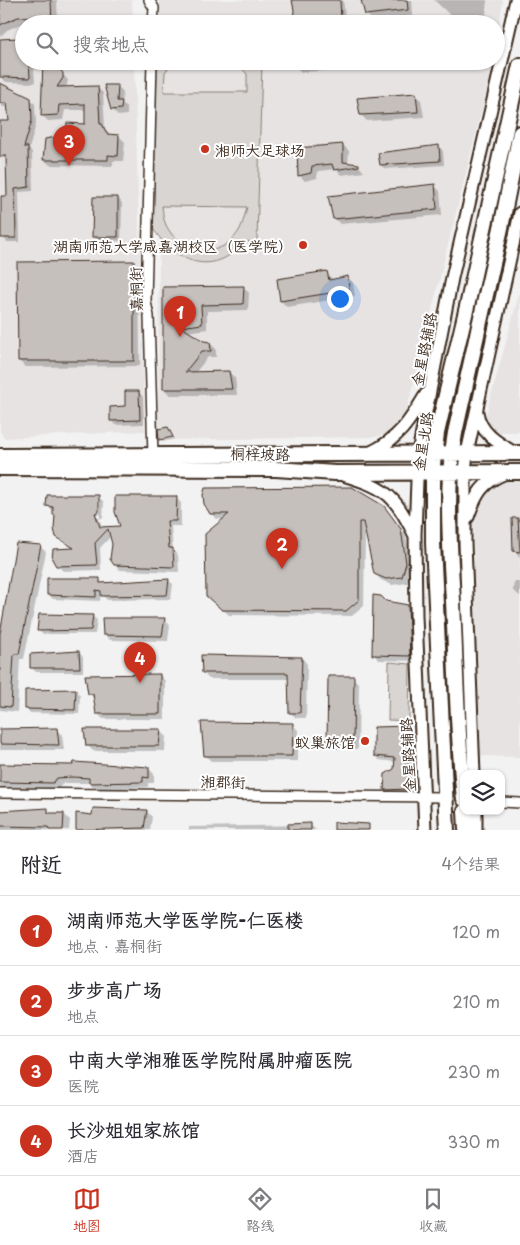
<!DOCTYPE html>
<html lang="zh">
<head>
<meta charset="utf-8">
<style>
  body { margin:0; font-family:"Playpen Sans","LXGW WenKai TC",sans-serif; background:#f7f7f7; color:#2b2b33 }
  .controls { position:absolute; right:15px; bottom:15px; display:grid; overflow:hidden; border-radius:10px; box-shadow:0 1px 4px #0004 }
  .controls button { width:45px; height:45px; display:grid; place-items:center; padding:0; border:0; border-bottom:1px solid #e1e1e2; background:#fff; color:#2b2b33; font:25px sans-serif }
  .you { position:absolute; left:339px; top:298px; width:18px; height:18px; margin:-12px; border:4px solid #fff; border-radius:50%; background:#1a73e8; box-shadow:0 0 0 8px #1a73e833 }
  .badge { display:grid; place-items:center; width:32px; height:32px; border-radius:50%; background:#c8321e; color:#fff; font-size:16px; font-weight:700 }
  .pin { position:absolute; translate:-50% -41px; filter:drop-shadow(0 1px 2px #0008) }
  .pin::after { content:''; position:absolute; top:26px; width:18px; height:15px; background:inherit; clip-path:polygon(0 0,100% 0,50% 100%) }
  .list { margin:0; padding:0; list-style:none }
  h2 { display:flex; justify-content:space-between; align-items:center; height:65px; margin:0; padding:0 20px; font-size:21px }
  h2 small { font-size:16px; font-weight:400; color:#7c7c81 }
  .list li { display:grid; grid-template-columns:32px 1fr auto; gap:15px; align-items:center; box-sizing:border-box; height:70px; padding:0 20px; border-top:1px solid #e1e1e2 }
  .list b { display:block; font-size:19px; white-space:nowrap }
  .list p { margin:0; font-size:16px; white-space:nowrap; color:#7c7c81 }
  .list em { font-size:16px; font-style:normal; color:#7c7c81 }
  .icon { flex:none; width:28px; height:28px; fill:none; stroke:currentColor; stroke-width:2; stroke-linecap:round; stroke-linejoin:round }
  .map { position:relative; flex:none; width:520px; height:830px; overflow:hidden }
  .search { position:absolute; background:#fff; box-shadow:0 1px 4px #0004; left:15px; right:15px; top:15px; height:55px; display:flex; align-items:center; gap:12px; box-sizing:border-box; padding:0 18px; border-radius:28px; color:#7c7c81; font-size:19px }
  .sheet { height:345px; background:#fff }
  nav { display:flex; justify-content:space-around; align-items:center; box-sizing:border-box; height:70px; border-top:1px solid #e1e1e2; background:#fff; font-size:14px; color:#7c7c81 }
  nav a { display:grid; justify-items:center; gap:2px }
  nav .on { color:#c8321e }
  .map>svg:first-child { display:block }
  .built { fill:#e6e3e2 }
  .green { fill:#d8d5d2; stroke:#8a8078; fill-rule:evenodd }
  .shadow { fill:#0003; fill-rule:evenodd }
  .building { fill:#c6c0bd; stroke:#3b2a1e }
  .lines { fill:none; stroke-linecap:round; stroke-linejoin:round }
  .street-casing { stroke:#3b2a1e; stroke-width:12 }
  .secondary-casing { stroke:#3b2a1e; stroke-width:15 }
  .primary-casing { stroke:#3b2a1e; stroke-width:18 }
  .street { stroke:#fff; stroke-width:9 }
  .secondary { stroke:#fff; stroke-width:11 }
  .primary { stroke:#fff; stroke-width:14 }
  .poi-dot { fill:#c8321e; stroke:#fff; stroke-width:2 }
  .labels { text-anchor:middle; dominant-baseline:central; stroke-width:4; stroke-linejoin:round; paint-order:stroke }
  .poi-label { font-size:15px; fill:#3b2a1e; stroke:#fff; text-anchor:end }
  .street-label { font-size:15px; fill:#3b2a1e; stroke:#fff }
</style>
</head>
<body>
<div class="map">
<svg width="520" height="830" viewBox="0 0 520 830">
  <rect width="100%" height="100%" fill="#f3f2f2"/>
  <filter id="ink" filterUnits="userSpaceOnUse"><feTurbulence type="fractalNoise" baseFrequency=".02" numOctaves="2"/><feDisplacementMap in="SourceGraphic" scale="10" xChannelSelector="R" yChannelSelector="G"/><feConvolveMatrix kernelMatrix="1 2 1 2 8 2 1 2 1" color-interpolation-filters="sRGB"/></filter>
  <g filter="url(#ink)">
    <path class="built" d="M0 0H132L133 24H24V61H134L145 431 4 438 0 431Z
      M156 0H503L496 47V24H160L159 2Z
      M160 61H494L402 429 376 437 158 440Z
      M520 291V432H481Z
      M520 481V757L480 756 476 689 473 512 493 482Z"/>
    <path class="green" d="M159 61H174L165 72 164 92H247V74L235 61H262L257 241 244 242C213 279 174 262 152 227L154 70ZM162 206 246 207H247C245 214 243 223 240 229 222 261 181 256 166 225 163 220 163 212 162 206Z
      M389 662 410 664 409 721 388 720Z"/>
    <path class="shadow" d="M0 0H57L58 24H41V22L24 23 7 30 0 37Z
      M293 0H343L346 24H295Z
      M362 0H412L413 16 372 20 366 14Z
      M434 0H487L486 16 455 20Z
      M0 40H18L23 45 24 61H121V66L58 69 68 80 66 88 97 87 103 93 105 128 110 135 119 136 125 142 123 161H113V166L50 165 44 160 67 136 86 125 87 110H65L63 120 48 121 42 115 44 69H34L35 83 6 82 0 76Z
      M295 61H372L373 68 301 72 295 66Z
      M408 61H431L427 68 413 66Z
      M117 86 123 92 122 103 127 108V115L118 116 112 109Z
      M0 91 30 99 35 104 36 124 29 149 32 152 33 191 19 192 20 242H7L3 237 9 197 7 158H0V130L11 129 9 107H3L0 104Z
      M415 94 421 100 424 117 367 121 361 115Z
      M343 145 349 151 348 164 358 165 364 172 341 175 336 169 318 171 317 178 305 181 299 175 298 149Z
      M439 146 443 151 444 165 385 169 381 165Z
      M434 185 440 191 442 215 340 224 334 218Z
      M118 198 122 203 121 241 98 240 93 236Z
      M133 263 139 269 140 366 25 367 19 361Z
      M326 272 333 280 348 277 353 283 355 296 287 307 281 301 278 280Z
      M243 287 249 293 248 310 207 311V329L187 332 204 342 210 343 216 349V357H208L195 373 229 372 235 378 237 395H170L164 389V288Z
      M139 392 143 397 144 424 115 425 111 420Z
      M174 438V439L163 442 161 441Z
      M98 497 104 502 103 517 99 519 103 528 121 527 176 498 181 503V526H171L173 551 178 555 179 572 120 570 115 565 111 536 100 548 101 570 63 571 57 565 75 549 57 536 56 516 55 511 47 506ZM98 500H100V518H97Z
      M211 513H389L406 536 411 570 408 583 392 585 381 580 375 574 365 532 364 606 352 616 229 615 214 602 224 519H217Z
      M518 519 520 521V557L514 551Z
      M40 546 46 552 24 659H20L17 712 0 710V641Z
      M99 580 103 584 168 580 173 584 171 599 107 600 101 593 100 601 53 599 48 594Z
      M514 582H520V596L513 591Z
      M386 602 408 606 414 612 416 661 379 660 373 654Z
      M92 616 97 620 95 634H42L38 630Z
      M164 619 170 625 168 641 110 640 104 634Z
      M79 652 83 657V672H36L31 667Z
      M302 658 307 664 306 718H296L290 712V679H209L203 673Z
      M160 675 165 681V719H103L98 714 94 699 89 693Z
      M353 678 359 684 358 749H334L328 743Z
      M75 690 80 695 79 714 30 713 26 709Z
      M292 724 298 730V761H211L205 755Z
      M408 727 413 732V792L390 794 385 790 396 770V762L379 760 375 756Z
      M56 729 62 735 64 750H0V730Z
      M160 730 166 736 165 751H93L87 745Z
      M0 765 148 768 154 774V783H148V787L96 789 90 783H63L59 788 0 787Z
      M47 809 52 814H64L70 820 69 830H0V812Z
      M147 811 152 817 150 830 77 829 93 816Z
      M310 825 316 830H189V827Z"/>
    <path class="building" d="M0 0H51L52 24H40V16L18 17 0 25Z
      M292 0H340L341 19 293 23 294 10Z
      M361 0H407L408 10 365 15Z
      M18 38 19 48 24 49V61H29L30 78 0 77V39Z
      M43 61H52L63 73V78L57 87 98 86 100 124H102L107 134 119 135 118 156 108 155V160H43L45 139 66 135 67 123 85 124V104L59 105 58 115 41 116Z
      M0 83 31 98 32 120 24 147H28L29 187 15 189 16 238H1V196H7L6 156H0V121H9L7 103H0Z
      M104 85H118L117 101H122L121 109 111 110Z
      M416 93 418 112 360 115 357 98Z
      M343 144V162L359 164V166L334 170 332 164 312 166 311 173 298 176 297 148Z
      M439 145 440 161 380 165 378 153Z
      M435 184 437 209 333 219 328 196Z
      M93 197H118V237H92Z
      M134 261V361H18L17 262Z
      M327 271 329 280 348 276 349 290 280 301 277 279Z
      M244 286 243 304 201 305 202 324 181 327 204 341 210 342 211 351H202L185 372 229 371 232 389H163V287Z
      M125 391H139L140 420 110 421V407L125 406Z
      M168 427 173 437 159 440 158 429Z
      M352 487 384 506 401 529 406 563 402 577 386 579 374 574 363 522H359V600L346 611 222 610 206 596 205 534 229 514H210L204 504 203 495 205 488Z
      M47 495H99V512L95 513 100 527 120 526 115 512V496H177L176 521H167L169 548H173L174 567 114 565 110 559 112 544 108 529 95 543 97 565 56 566 52 559 53 549 74 548 56 537 54 529 55 515H53V507L46 506Z
      M512 518H518L520 552 513 551Z
      M16 543 41 545 19 654H14L11 707 0 706V634Z
      M47 578H100V583L169 579 167 595 101 596V591L96 590V597L47 595Z
      M373 595 381 596 386 601 408 605 410 656 372 655Z
      M39 614 93 615 91 630 37 631Z
      M102 618H165L162 636 103 635Z
      M79 651 80 668H30V654Z
      M201 655 302 657 300 713H289L288 673H202Z
      M160 674V714H96L93 694H88L85 675Z
      M328 676H354L353 744 327 743Z
      M76 689 75 710 25 709V690Z
      M201 722 293 723 292 756H204Z
      M409 726V789L384 790 385 774 394 769 395 758 374 756V727Z
      M57 728 59 745 0 744V729Z
      M84 729H161L159 746H86Z
      M74 762 149 767V778L143 777V782L89 783V778L73 777 57 778 53 783 0 782V764L73 765Z
      M48 808V813H64L63 830H49L48 827 0 826V811Z
      M93 808 147 810 144 828 76 830V813L92 815Z
      M334 822 369 824V830H334Z
      M311 823V830H288V824Z"/>
    <g class="lines">
      <g class="street-casing">
        <path id="street" d="M149 0 154 8 153 24
          M152 61 146 302 149 316 153 456
          M0 793 445 797
          M501 802 520 803"/>
      </g>
      <g class="secondary-casing">
        <path id="secondary" d="M477 412C480 433 498 443 515 453
          M369 453C398 440 410 421 426 394
          M343 475C360 480 382 487 393 500 402 510 408 522 414 534
          M468 517C476 494 482 482 506 473
          M474 774 465 543V472L467 453 520 213
          M476 811V830
          M425 830 416 616 415 535 418 453 452 278 516 0"/>
      </g>
      <g class="primary-casing">
        <path id="primary" d="M0 456 520 453
          M0 468 276 469 335 473 520 472
          M464 799C457 733 456 667 453 601 450 545 445 488 455 433L501 228 520 133
          M465 811 466 830
          M447 830 433 543V464L437 433 468 302 520 65"/>
      </g>
      <use href="#street" class="street"/>
      <use href="#secondary" class="secondary"/>
      <use href="#primary" class="primary"/>
    </g>
  </g>
  <g class="poi-dot">
    <circle cx="205" cy="149" r="5"/>
    <circle cx="303" cy="245" r="5"/>
    <circle cx="365" cy="741" r="5"/>
  </g>
  <g class="labels">
    <g class="poi-label">
      <text x="215" y="149" text-anchor="start">湘师大足球场</text>
      <text x="293" y="245">湖南师范大学咸嘉湖校区（医学院）</text>
      <text x="355" y="741">蚁巢旅馆</text>
    </g>
    <g class="street-label">
      <text transform="translate(135 289) rotate(-91)">嘉桐街</text>
      <text transform="translate(423 349) rotate(-79)">金星路辅路</text>
      <text transform="translate(422 441) rotate(-81)">金星北路</text>
      <text transform="translate(260 453) rotate(1)">桐梓坡路</text>
      <text transform="translate(407 755) rotate(-93)">金星路辅路</text>
      <text transform="translate(223 781) rotate(1)">湘郡街</text>
    </g>
  </g>
</svg>
<div class="controls">
<button><svg class="icon" aria-label="layers" viewBox="0 0 24 24"><path d="M12 4l9 5-9 5-9-5zM3 14l9 5 9-5"/></svg></button>
</div>
<div class="you"></div>
<div class="pin badge" style="left:180px;top:337px">1</div>
<div class="pin badge" style="left:282px;top:569px">2</div>
<div class="pin badge" style="left:69px;top:166px">3</div>
<div class="pin badge" style="left:140px;top:683px">4</div>
<div class="search"><svg class="icon" aria-label="search" viewBox="0 0 24 24"><circle cx="10" cy="10" r="6"/><path d="M15 15l6 6"/></svg>搜索地点</div>
</div>
<section class="sheet">
<h2>附近<small>4个结果</small></h2>
<ul class="list">
<li><span class="badge">1</span><div><b>湖南师范大学医学院-仁医楼</b><p>地点 · 嘉桐街</p></div><em>120 m</em></li>
<li><span class="badge">2</span><div><b>步步高广场</b><p>地点</p></div><em>210 m</em></li>
<li><span class="badge">3</span><div><b>中南大学湘雅医学院附属肿瘤医院</b><p>医院</p></div><em>230 m</em></li>
<li><span class="badge">4</span><div><b>长沙姐姐家旅馆</b><p>酒店</p></div><em>330 m</em></li>
</ul>
</section>
<nav>
<a class="on"><svg class="icon" aria-label="map" viewBox="0 0 24 24"><path d="M3 6l6-2 6 2 6-2v14l-6 2-6-2-6 2zM9 4v14M15 6v14"/></svg>地图</a>
<a><svg class="icon" aria-label="directions" viewBox="0 0 24 24"><path d="M12 3l9 9-9 9-9-9zM9 14v-3h6M13 9l2 2-2 2"/></svg>路线</a>
<a><svg class="icon" aria-label="saved" viewBox="0 0 24 24"><path d="M7 4h10v16l-5-4-5 4z"/></svg>收藏</a>
</nav>
</body>
</html>
